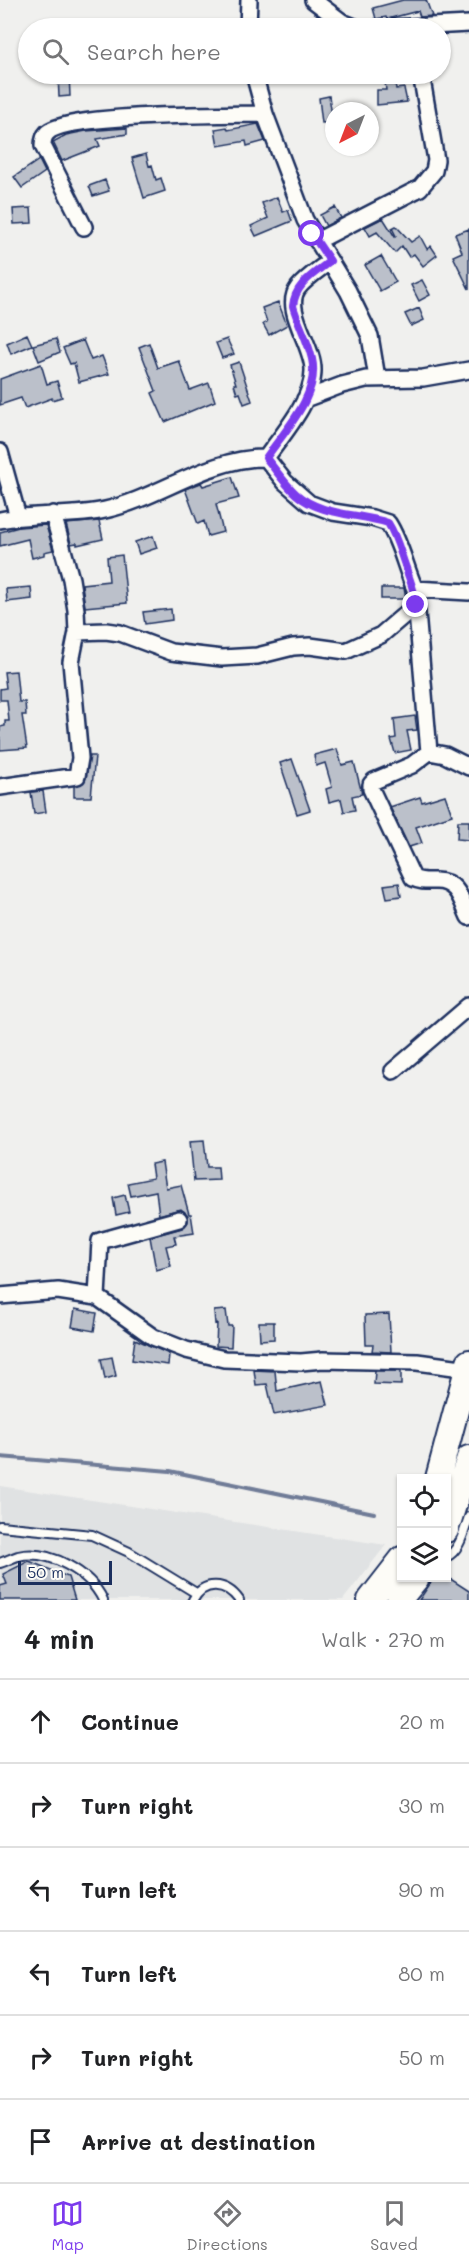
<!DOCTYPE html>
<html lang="en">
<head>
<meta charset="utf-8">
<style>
  body { margin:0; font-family:Mali,sans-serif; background:#f6f6f6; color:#202124 }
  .controls { position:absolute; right:18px; bottom:18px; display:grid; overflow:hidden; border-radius:0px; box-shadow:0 2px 4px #0004 }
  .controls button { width:54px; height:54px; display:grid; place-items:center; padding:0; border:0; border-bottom:2px solid #e0e0e0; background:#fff; color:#202124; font:30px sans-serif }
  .compass { position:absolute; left:325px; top:102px; width:54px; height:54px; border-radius:50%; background:#fff; box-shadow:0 2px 4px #0004; rotate:222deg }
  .scale { position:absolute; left:18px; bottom:15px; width:94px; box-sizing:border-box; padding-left:6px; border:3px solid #1b2f5e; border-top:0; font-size:16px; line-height:21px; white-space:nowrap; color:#1b2f5e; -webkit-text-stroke:4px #fdfcf7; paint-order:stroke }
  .stop { position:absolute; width:18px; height:18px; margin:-14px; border:4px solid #7c3aed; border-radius:50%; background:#fff }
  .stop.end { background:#7c3aed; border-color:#fff; box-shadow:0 2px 6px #0008 }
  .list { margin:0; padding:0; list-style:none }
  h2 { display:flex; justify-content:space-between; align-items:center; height:78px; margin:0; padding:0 24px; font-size:26px }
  h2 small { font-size:20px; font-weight:400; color:#757577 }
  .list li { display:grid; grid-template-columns:39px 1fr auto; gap:18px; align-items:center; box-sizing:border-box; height:84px; padding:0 24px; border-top:2px solid #e0e0e0 }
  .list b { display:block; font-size:22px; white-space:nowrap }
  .list em { font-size:20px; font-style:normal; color:#757577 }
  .icon { flex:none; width:33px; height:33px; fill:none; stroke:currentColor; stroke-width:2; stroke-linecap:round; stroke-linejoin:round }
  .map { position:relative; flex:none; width:469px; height:1600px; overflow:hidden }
  .search { position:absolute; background:#fff; box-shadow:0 2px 4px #0004; left:18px; right:18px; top:18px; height:66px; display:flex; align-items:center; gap:15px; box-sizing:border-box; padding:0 21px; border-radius:33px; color:#757577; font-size:22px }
  .sheet { height:582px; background:#fff }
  nav { display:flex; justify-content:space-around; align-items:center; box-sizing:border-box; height:84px; border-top:2px solid #e0e0e0; background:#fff; font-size:16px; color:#757577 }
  nav a { display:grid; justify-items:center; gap:3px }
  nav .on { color:#7c3aed }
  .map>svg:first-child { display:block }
  .built { fill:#e0e2e3 }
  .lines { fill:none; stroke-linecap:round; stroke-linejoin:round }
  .stream { stroke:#6f7b97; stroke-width:4 }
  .building { fill:#bbc0ca; stroke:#1b2f5e; stroke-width:1.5 }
  .service-casing { stroke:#1b2f5e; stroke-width:12 }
  .minor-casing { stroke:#1b2f5e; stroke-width:20 }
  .primary-casing { stroke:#1b2f5e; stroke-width:28 }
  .service { stroke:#fdfcf7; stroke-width:8 }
  .minor { stroke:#fdfcf7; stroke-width:15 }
  .primary { stroke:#fdfcf7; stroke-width:24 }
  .route { stroke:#7c3aed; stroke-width:8 }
</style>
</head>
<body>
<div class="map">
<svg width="469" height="1600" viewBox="0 0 469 1600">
  <rect width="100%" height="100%" fill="#f0f0ee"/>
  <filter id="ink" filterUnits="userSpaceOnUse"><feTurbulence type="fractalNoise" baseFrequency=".0167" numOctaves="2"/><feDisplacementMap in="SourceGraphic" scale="12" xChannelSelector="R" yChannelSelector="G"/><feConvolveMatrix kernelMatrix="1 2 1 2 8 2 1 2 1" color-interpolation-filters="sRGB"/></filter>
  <g filter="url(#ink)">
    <path class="built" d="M0 1486 386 1545 343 1600H0Z"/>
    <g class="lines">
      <path class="stream" d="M0 1457 170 1471 374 1513"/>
    </g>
    <path class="building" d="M403 0H426L432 16 420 17 418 11 387 19 386 17 376 19 373 8Z
      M58 74H69L70 96 59 97Z
      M384 74H394L396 89 404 88 407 102 377 105V90H386Z
      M329 96 333 122 322 123 319 98Z
      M258 124 265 141 247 146 246 141 218 146 215 129 227 127 228 130Z
      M127 128V134L97 139 100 146 62 161 53 142 66 135 86 131Z
      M146 154 149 166 152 165 156 180 161 178 165 191 144 198 132 158Z
      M39 160 45 172 22 188 14 177Z
      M105 180 109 191 93 196 89 186Z
      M277 197 283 212 288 210 292 221 256 236 251 226 268 218 262 203Z
      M335 207 341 218 326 226 320 215Z
      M31 208 32 223 14 224 13 209Z
      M383 218 395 237 396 236 392 228 396 226 411 242 420 236 427 249 431 246 437 255 423 266 414 254 409 257 402 246 395 253 377 232 370 236 365 227Z
      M469 229V289L453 256 462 252 455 234Z
      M381 256 396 282 380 291 365 265Z
      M422 280 430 295 419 301 411 285Z
      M278 302 287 325 269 335 263 324 267 322 262 308Z
      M419 308 424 320 411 326 405 314Z
      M27 334 32 345 11 354 7 343Z
      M56 339 60 352 39 361 33 345Z
      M227 339 234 354 222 358 216 343Z
      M83 340 91 360 102 356 109 374 79 382 74 363 70 364 63 348Z
      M149 343 158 368 179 361 190 390 209 383 215 401 165 422 152 393 156 391 139 347Z
      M239 362 252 401 244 404 240 393 237 394 234 384H236L230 365Z
      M41 364 47 384 57 381 62 397 52 400V398L25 408 21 398 0 405V379Z
      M232 477 239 498 216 504 223 532 208 536 204 521 198 524 185 489 201 483 203 486Z
      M99 521 103 539 77 545V543L71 544 66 524Z
      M46 525 53 550 44 552V555L32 558 28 539 0 546V532L19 527Z
      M153 536 157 548 139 554 135 542Z
      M122 555 127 603 85 607 82 584 109 581 107 557Z
      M31 587 32 599 7 602 6 589Z
      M381 588H404L406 599H381Z
      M171 609 172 620 145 624 143 612Z
      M16 671 19 702H25L26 715H22L27 748 0 750V727L5 726V721H9L7 700H0V689L6 688 4 672Z
      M415 716 417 730 407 731 411 750 395 753 391 739 396 738 394 719Z
      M337 749 342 765 354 762 362 794 352 796 355 810 344 812 341 799 329 802 326 789 332 787 325 763 316 766 314 755Z
      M90 756H95L91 797H74V786L83 783 86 778Z
      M292 759 310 810 297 814 280 763Z
      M43 791 46 812 34 814 31 792Z
      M445 795 452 815 416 827 422 843 409 847 390 807 420 797 422 802Z
      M458 821H469V840L457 839Z
      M399 883 401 896 387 898 384 885Z
      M204 1140 207 1167H218L219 1180 194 1181 190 1141Z
      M162 1162 166 1188 181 1185 189 1214H191L194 1233 174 1236 176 1244 166 1246 171 1266 156 1270 150 1237 182 1228 188 1222V1216L181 1209 159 1215 156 1191 131 1196 128 1183 153 1178 151 1164Z
      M125 1195 129 1212 116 1215 113 1198Z
      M75 1309 97 1313 94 1331 72 1327Z
      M226 1310 228 1326H232L231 1347 216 1346 217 1323 215 1324 214 1311Z
      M389 1314 391 1352 372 1351 373 1345H366L365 1315Z
      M259 1322H274V1339L260 1340Z
      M135 1339 169 1354 168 1365 132 1360Z
      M112 1357 116 1376 105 1379 101 1359Z
      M254 1370 275 1371 277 1391 322 1381 328 1405 274 1415 267 1384 256 1385Z
      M375 1371H401V1385L374 1384Z
      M29 1561 68 1577 75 1600H0V1586L7 1584 3 1574Z
      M434 1578H449L469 1591V1600H419Z"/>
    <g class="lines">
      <g class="service-casing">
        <path id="service" d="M0 1526 92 1535 129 1552 196 1593
          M446 1557C460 1551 464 1530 469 1517
          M0 1563C6 1561 12 1558 18 1556 49 1549 90 1572 103 1600
          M193 1600C204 1580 226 1582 239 1600"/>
      </g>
      <g class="minor-casing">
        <path id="minor" d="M313 0 342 22 357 28
          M248 28 249 0
          M391 28 469 24
          M254 74 265 114 305 220 348 291 370 336 377 378
          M84 227 43 146C43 141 44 136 47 133 66 113 230 115 265 114
          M317 241 420 188 434 171 436 160 421 74
          M305 399 342 385 366 379 423 378 469 370
          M0 452 18 517
          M266 458C282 435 313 400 313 371 314 346 282 309 298 288 306 278 320 269 330 261
          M0 520C35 513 73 517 105 510 159 498 209 457 266 458L285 482 309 503 333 512 372 518 388 523C401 543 405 567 415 589L429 752 412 765 374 781 371 784V789L413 878C421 882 427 881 436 881 458 881 461 900 469 917
          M415 589 469 592
          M77 632 106 631 120 633 171 652 222 658 257 656 293 647 310 646 346 651 381 635 416 605
          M429 752 445 755 469 767
          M0 787 77 776 80 758 71 662 77 632 76 610 71 579 53 514
          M393 1071 469 1006
          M0 1296 58 1291 97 1297 153 1337 186 1350 224 1359 301 1362 323 1360 417 1362 469 1369
          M97 1297 100 1241 179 1219"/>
      </g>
      <g class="primary-casing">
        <path id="primary" d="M438 1478 469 1362
          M446 1530 469 1458
          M370 1600 402 1559
          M399 1600 417 1578"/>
      </g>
      <use href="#service" class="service"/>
      <use href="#minor" class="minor"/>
      <use href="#primary" class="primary"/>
    </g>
  </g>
  <g class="lines" filter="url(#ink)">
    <path class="route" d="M312 234 330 261C314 274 295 284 293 306 298 324 308 340 312 359 320 395 285 430 266 458 276 470 284 483 296 494 321 516 357 513 388 523 397 537 400 552 406 568 410 581 415 591 416 605"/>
  </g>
</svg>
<div class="controls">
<button><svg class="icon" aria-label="locate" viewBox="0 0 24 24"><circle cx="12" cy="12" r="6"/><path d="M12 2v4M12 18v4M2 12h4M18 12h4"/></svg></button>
<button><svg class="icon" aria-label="layers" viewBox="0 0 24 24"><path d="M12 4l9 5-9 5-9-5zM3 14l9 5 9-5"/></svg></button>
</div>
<svg class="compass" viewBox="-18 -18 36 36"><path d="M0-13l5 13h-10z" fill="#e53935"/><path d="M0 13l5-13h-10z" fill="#757577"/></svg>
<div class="scale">50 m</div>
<div class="stop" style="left:312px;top:234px"></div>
<div class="stop end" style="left:416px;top:605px"></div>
<div class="search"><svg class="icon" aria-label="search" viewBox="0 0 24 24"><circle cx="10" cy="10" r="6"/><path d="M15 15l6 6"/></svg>Search here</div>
</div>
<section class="sheet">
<h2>4 min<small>Walk · 270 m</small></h2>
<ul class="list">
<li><svg class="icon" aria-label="ahead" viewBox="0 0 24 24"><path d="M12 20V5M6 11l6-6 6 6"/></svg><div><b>Continue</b></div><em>20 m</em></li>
<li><svg class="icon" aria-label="right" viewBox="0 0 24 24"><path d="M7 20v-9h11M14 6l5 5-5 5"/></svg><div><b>Turn right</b></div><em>30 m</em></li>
<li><svg class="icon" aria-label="left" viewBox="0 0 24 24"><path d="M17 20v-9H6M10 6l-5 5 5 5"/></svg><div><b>Turn left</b></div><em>90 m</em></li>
<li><svg class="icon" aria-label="left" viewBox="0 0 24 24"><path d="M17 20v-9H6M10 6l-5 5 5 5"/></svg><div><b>Turn left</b></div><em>80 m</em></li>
<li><svg class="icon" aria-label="right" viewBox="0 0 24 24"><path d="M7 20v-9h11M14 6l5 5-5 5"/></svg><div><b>Turn right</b></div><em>50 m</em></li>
<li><svg class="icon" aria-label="arrive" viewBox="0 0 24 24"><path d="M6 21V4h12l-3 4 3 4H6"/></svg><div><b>Arrive at destination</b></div></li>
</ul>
</section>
<nav>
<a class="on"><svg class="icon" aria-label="map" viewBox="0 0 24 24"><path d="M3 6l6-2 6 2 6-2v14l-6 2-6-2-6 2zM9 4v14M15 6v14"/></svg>Map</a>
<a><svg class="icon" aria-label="directions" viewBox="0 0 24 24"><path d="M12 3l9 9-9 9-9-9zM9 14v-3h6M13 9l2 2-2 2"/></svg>Directions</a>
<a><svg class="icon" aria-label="saved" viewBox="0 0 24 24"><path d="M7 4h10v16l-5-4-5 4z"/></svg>Saved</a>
</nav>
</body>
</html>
